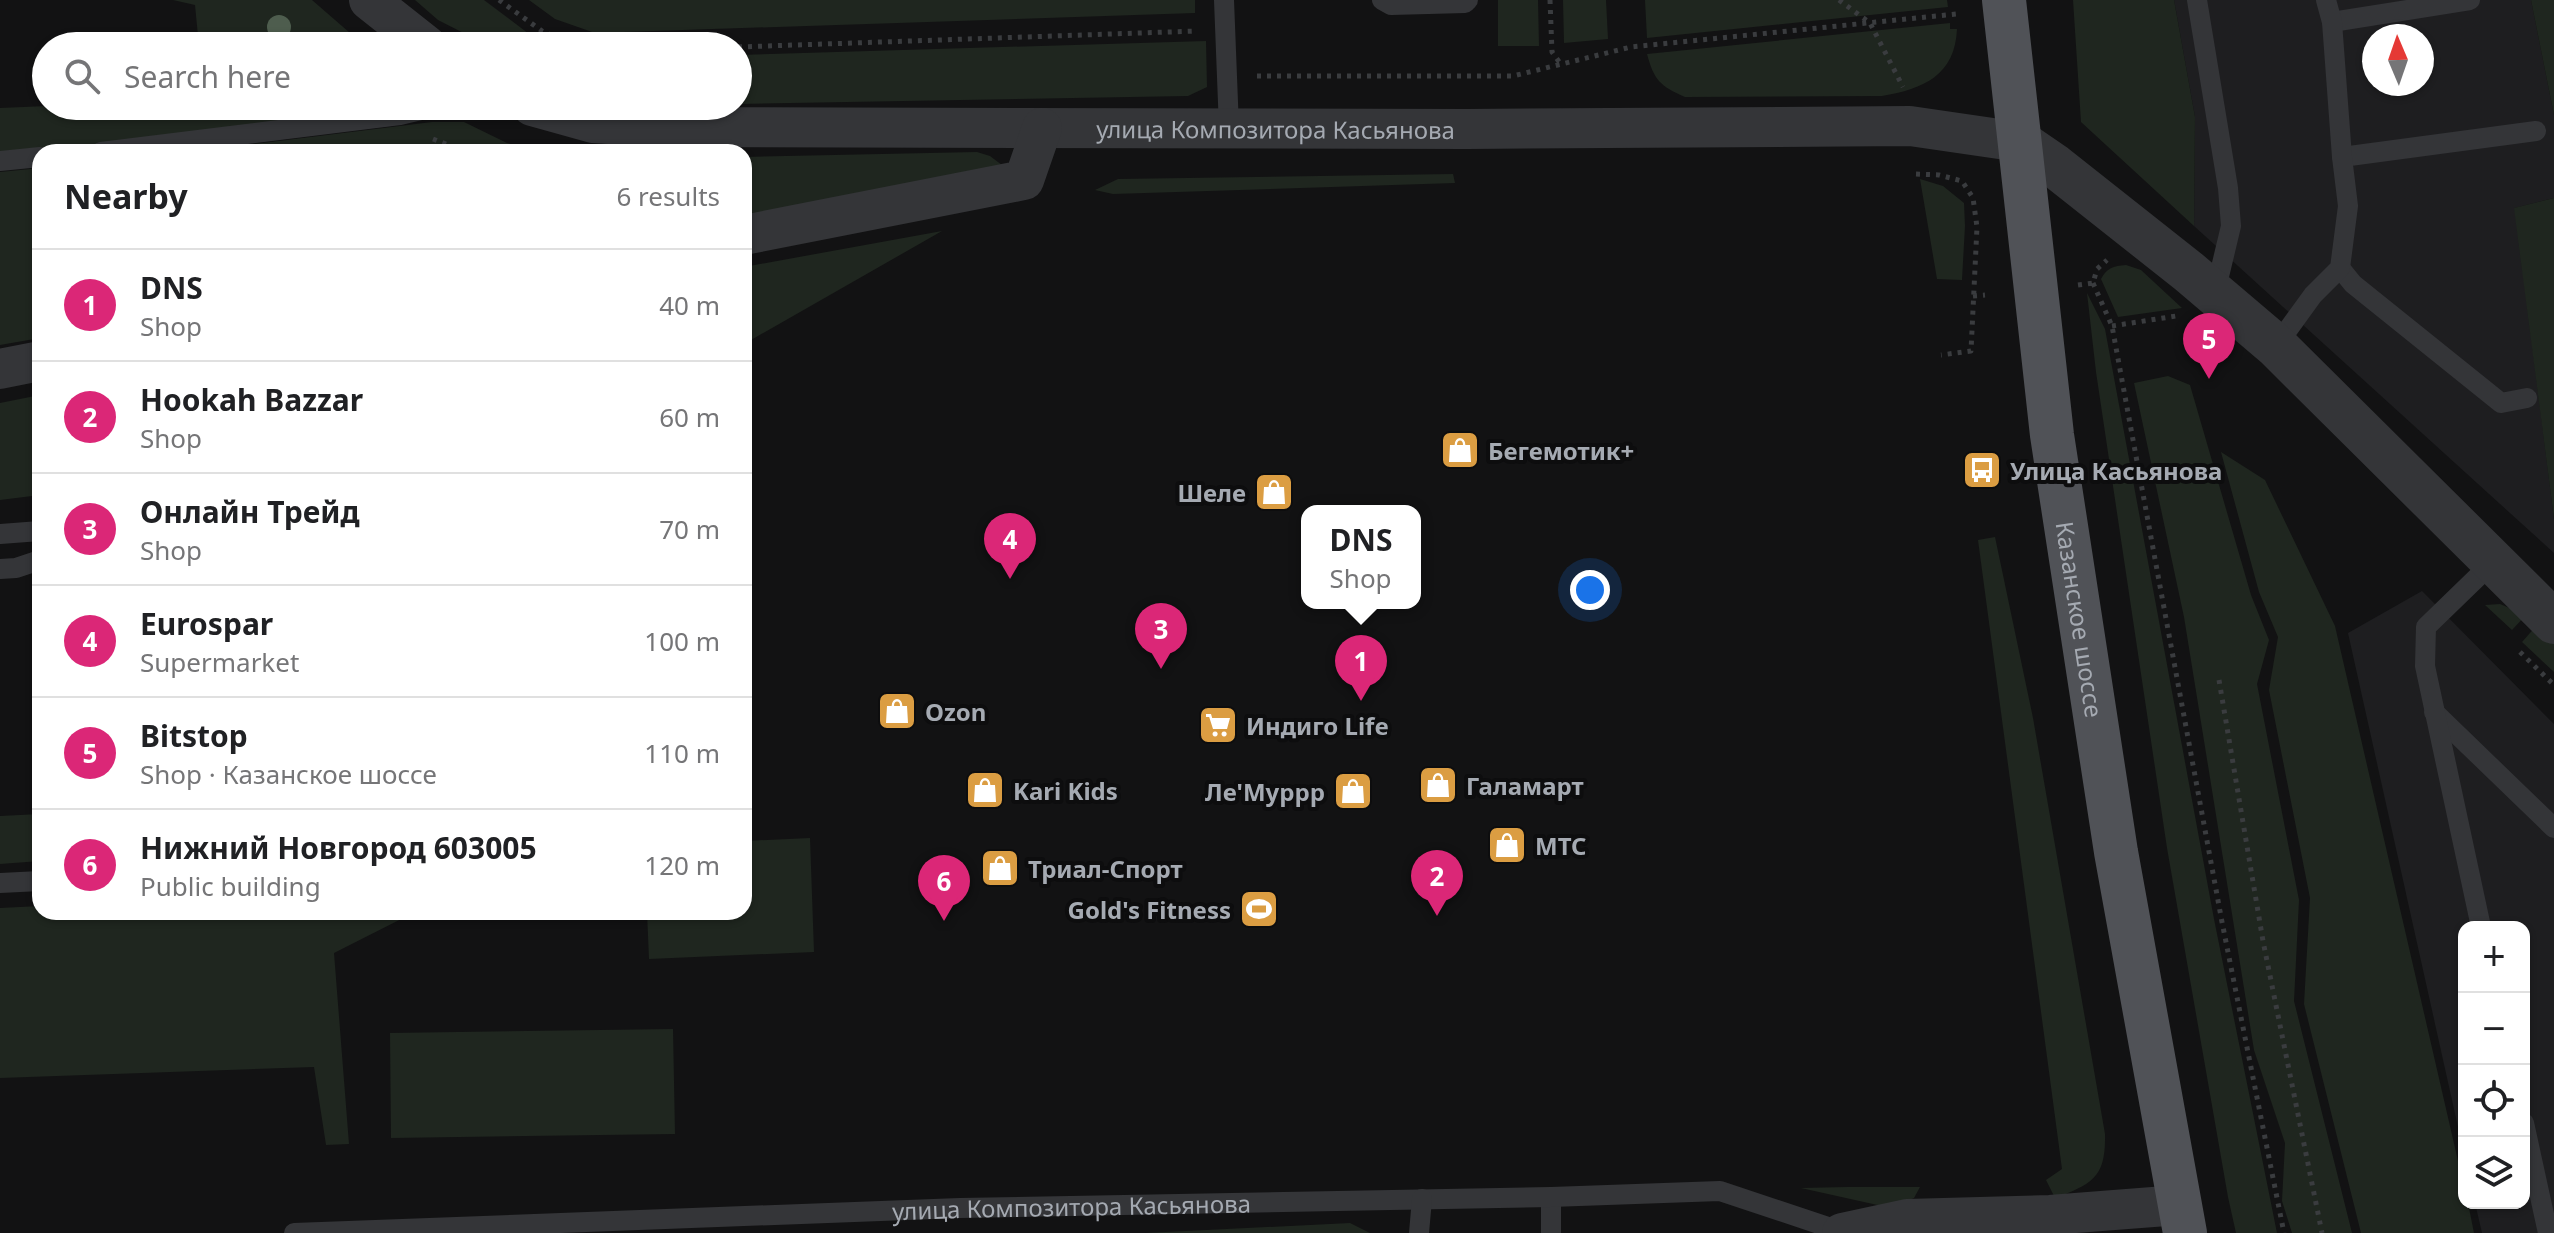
<!DOCTYPE html>
<html lang="en">
<head>
<meta charset="utf-8">
<style>
  body { margin:0; font-family:"Noto Sans",sans-serif; background:#f6f6f6; color:#202124 }
  .controls { position:absolute; right:24px; bottom:24px; display:grid; overflow:hidden; border-radius:16px; box-shadow:0 2px 6px #0004 }
  .controls button { width:72px; height:72px; display:grid; place-items:center; padding:0; border:0; border-bottom:2px solid #e0e0e0; background:#fff; color:#202124; font:40px sans-serif }
  .compass { position:absolute; left:2362px; top:24px; width:72px; height:72px; border-radius:50%; background:#fff; box-shadow:0 2px 6px #0004; rotate:358deg }
  .you { position:absolute; left:1590px; top:590px; width:28px; height:28px; margin:-20px; border:6px solid #fff; border-radius:50%; background:#1a73e8; box-shadow:0 0 0 12px #1a73e833 }
  .badge { display:grid; place-items:center; width:52px; height:52px; border-radius:50%; background:#db2777; color:#fff; font-size:26px; font-weight:700 }
  .pin { position:absolute; translate:-50% -66px; filter:drop-shadow(0 2px 4px #0008) }
  .pin::after { content:''; position:absolute; top:42px; width:28px; height:24px; background:inherit; clip-path:polygon(0 0,100% 0,50% 100%) }
  .popup { position:absolute; left:1301px; top:505px; width:120px; height:104px; box-sizing:border-box; display:grid; place-content:center; border-radius:16px; background:#fff; filter:drop-shadow(0 2px 6px #0005); font-size:26px; white-space:nowrap; color:#757577 }
  .popup b { font-size:30px; color:#202124 }
  .popup::after { content:''; position:absolute; left:50%; top:100%; margin-left:-16px; border:16px solid transparent; border-top-color:#fff }
  .list { margin:0; padding:0; list-style:none }
  h2 { display:flex; justify-content:space-between; align-items:center; height:104px; margin:0; padding:0 32px; font-size:34px }
  h2 small { font-size:26px; font-weight:400; color:#757577 }
  .list li { display:grid; grid-template-columns:52px 1fr auto; gap:24px; align-items:center; box-sizing:border-box; height:112px; padding:0 32px; border-top:2px solid #e0e0e0 }
  .list b { display:block; font-size:30px; white-space:nowrap }
  .list p { margin:0; font-size:26px; white-space:nowrap; color:#757577 }
  .list em { font-size:26px; font-style:normal; color:#757577 }
  .icon { flex:none; width:44px; height:44px; fill:none; stroke:currentColor; stroke-width:2; stroke-linecap:round; stroke-linejoin:round }
  .map { position:relative; flex:none; width:2554px; height:1233px; overflow:hidden }
  .search { position:absolute; background:#fff; box-shadow:0 2px 6px #0004; left:32px; top:32px; width:720px; height:88px; display:flex; align-items:center; gap:20px; box-sizing:border-box; padding:0 28px; border-radius:44px; color:#757577; font-size:30px }
  .panel { position:absolute; background:#fff; box-shadow:0 2px 6px #0004; left:32px; top:144px; width:720px; height:776px; border-radius:24px }
  .map>svg:first-child { display:block }
  .built { fill:#1e1e20; fill-rule:evenodd }
  .green { fill:#1f261f }
  .lines { fill:none; stroke-linecap:round; stroke-linejoin:round }
  .path { stroke:#3a3c3f; stroke-width:5; stroke-dasharray:4 6; stroke-linecap:butt }
  .service { stroke:#343538; stroke-width:20 }
  .minor { stroke:#343538; stroke-width:40 }
  .tertiary { stroke:#343538; stroke-width:44 }
  .primary { stroke:#505257; stroke-width:44 }
  .tree { fill:#4e5d4e }
  .labels { text-anchor:middle; dominant-baseline:central; stroke-width:8; stroke-linejoin:round; paint-order:stroke }
  .street-label { font-size:24px; fill:#a5aab2; stroke:#0d0d0e }
  .poi-label { font-size:24px; font-weight:bold; fill:#a5aab2; stroke:#0d0d0e; text-anchor:start }
</style>
</head>
<body>
<div class="map">
<svg width="2554" height="1233" viewBox="0 0 2554 1233">
  <rect width="100%" height="100%" fill="#121213"/>
  <path class="built" d="M2174 0H2531L2554 115V198L2515 208 2554 519V553L2194 226 2195 117ZM2374 36H2422V84H2374Z
    M2422 591 2554 724V1233H2482L2475 1203H2524V927H2464V1154L2348 633Z"/>
  <path class="green" d="M173 0H312L365 46H199L195 5Z
    M415 0H484L537 40 552 46H489L438 20Z
    M529 0H1195V13L595 33 555 19Z
    M1498 0H1538L1539 46H1498Z
    M1563 0H1606L1608 39 1564 43Z
    M1645 0H1947L1948 7 1647 38Z
    M2073 0H2174L2195 117 2194 226 2081 122Z
    M2531 0H2554V115Z
    M1950 23V29H1957C1955 75 1924 89 1882 96L1685 97C1660 86 1654 80 1647 54Z
    M1206 41 1207 87 1188 96 738 104V55Z
    M47 106H415L189 137 0 156V108Z
    M432 122H464L507 143 543 152H188Z
    M977 152 990 156 1002 165 744 216V157Z
    M40 168V338L0 345V172Z
    M1453 174 1455 183 1113 194 1095 190 1118 179Z
    M1920 179 1943 186 1964 203 1965 226 1962 280 1937 279Z
    M2554 198V519L2514 208Z
    M942 231 744 344V267Z
    M2126 265 2141 270 2182 308 2118 317 2101 279C2107 268 2113 266 2126 265Z
    M2087 293 2105 329 2214 919 2277 1233H2236L2228 1197 2167 848 2096 372Z
    M2168 376 2190 385 2251 595 2269 640 2257 684 2299 900 2294 1001 2352 1233H2292L2282 1201 2285 1143 2254 1050 2184 617 2134 383Z
    M40 395V495L0 500V403Z
    M2221 452 2265 480 2335 626 2464 1187V1203H2468L2474 1233H2361L2304 1004 2310 898 2269 690 2278 637 2259 592Z
    M1995 537 2033 718 2105 1134C2106 1178 2092 1184 2055 1198L2046 1180 2062 1169 1978 540Z
    M2500 604 2526 615 2512 630 2485 605Z
    M2537 625 2554 642V672L2522 642Z
    M40 814V861L0 864V816Z
    M810 838 814 952 649 959 647 912H744V841Z
    M40 906V912H415L334 953 349 1144 326 1145 314 1067 0 1078V908Z
    M673 1029 675 1134 391 1138 390 1033Z
    M1847 1187H1920L1914 1198 1891 1208 1801 1188Z
    M1350 1223 1370 1233H1145Z"/>
  <g class="lines">
    <path class="path" d="M499 0 542 31 576 46
      M1550 0 1552 52 1560 63
      M1839 0 1870 23 1903 87
      M738 47 1197 31
      M1257 76H1513L1631 47 1956 14
      M433 139 466 152
      M1916 174 1939 175 1962 181 1973 198 1977 227 1971 351 1941 355
      M2093 283 2112 326 2222 922 2284 1233
      M2078 285 2093 283 2097 269 2107 260
      M1973 296 1985 295
      M2112 326 2176 316
      M2520 652 2554 685
      M2219 680 2263 941 2322 1233"/>
    <g class="service">
      <path d="M1224 0 1229 128"/>
      <path d="M1382 0 1391 5 1465 3 1468 0"/>
      <path d="M2197 0 2228 188 2231 226 2215 293"/>
      <path d="M2332 22 2470 0"/>
      <path d="M101 152 400 115 438 106"/>
      <path d="M2342 157 2536 131"/>
      <path d="M0 161 40 157"/>
      <path d="M2340 268 2353 284 2501 403 2527 398"/>
      <path d="M2276 346 2313 295 2340 268 2348 206 2342 157 2332 22 2326 0"/>
      <path d="M0 534 40 531"/>
      <path d="M0 569 16 568 40 560"/>
      <path d="M2434 712 2554 828"/>
      <path d="M0 883 40 881"/>
      <path d="M2481 927 2425 666 2426 627 2493 562"/>
      <path d="M2524 1123 2548 1233"/>
      <path d="M1551 1197V1233"/>
      <path id="s1" d="M294 1233 960 1208 1551 1197 1720 1191 1843 1232"/>
      <path d="M1419 1233 1422 1199"/>
    </g>
    <g class="minor">
      <path d="M369 0 427 46"/>
      <path id="s2" d="M532 106 593 123 656 127 1467 129 1910 126 2020 142"/>
      <path d="M744 235 1024 180 1042 128"/>
      <path d="M0 369 40 361"/>
      <path d="M1842 1233 1907 1219 2050 1215 2179 1205"/>
    </g>
    <path class="tertiary" d="M2020 142 2055 166 2189 272 2276 346 2554 622"/>
    <path class="primary" id="s3" d="M2004 0 2052 435 2116 852 2185 1233"/>
  </g>
  <circle class="tree" cx="279" cy="27" r="12"/>
  <defs>
    <g id="shop-square" transform="scale(2)"><rect x="-9" y="-9" width="18" height="18" rx="4" fill="#db9d42" stroke="#0d0d0e"/><path d="M-5-2.5h2.3a2.7 3.5 0 0 1 5.4 0H5L5.5 6h-11ZM-1.5-2.5h3a1.5 2.3 0 0 0-3 0Z" fill="#fff"/></g>
    <g id="bus-square" transform="scale(2)"><rect x="-9" y="-9" width="18" height="18" rx="4" fill="#db9d42" stroke="#0d0d0e"/><path d="M-5-6H5V4H4V6H2V4H-2V6H-4V4H-5ZM-3.5-4V0h7V-4ZM-3.5 1.2v1.5H-2V1.2ZM2 1.2v1.5H3.5V1.2Z" fill="#fff"/></g>
    <g id="supermarket-square" transform="scale(2)"><rect x="-9" y="-9" width="18" height="18" rx="4" fill="#db9d42" stroke="#0d0d0e"/><path d="M-6-5.5h2.5l.6 2H6L4.5 2H-2.5L-4.4-4H-6ZM-1.5 3.2a1.3 1.3 0 1 0 .1 0ZM3 3.2a1.3 1.3 0 1 0 .1 0Z" fill="#fff"/></g>
    <g id="stadium-square" transform="scale(2)"><rect x="-9" y="-9" width="18" height="18" rx="4" fill="#db9d42" stroke="#0d0d0e"/><path d="M0-5a6.5 5 0 1 0 0 10a6.5 5 0 1 0 0-10ZM-3.5-1.8h7v3.6h-7Z" fill="#fff"/></g>
  </defs>
  <g fill-rule="evenodd">
    <use href="#shop-square" x="1460" y="450"/>
    <use href="#bus-square" x="1982" y="470"/>
    <use href="#shop-square" x="1274" y="492"/>
    <use href="#shop-square" x="897" y="711"/>
    <use href="#supermarket-square" x="1218" y="725"/>
    <use href="#shop-square" x="1438" y="785"/>
    <use href="#shop-square" x="985" y="790"/>
    <use href="#shop-square" x="1353" y="791"/>
    <use href="#shop-square" x="1507" y="845"/>
    <use href="#shop-square" x="1000" y="868"/>
    <use href="#stadium-square" x="1259" y="909"/>
  </g>
  <g class="labels">
    <g class="street-label">
      <text stroke="none"><textPath href="#s2" startOffset="746">улица Композитора Касьянова</textPath></text>
      <text stroke="none"><textPath href="#s3" startOffset="624">Казанское шоссе</textPath></text>
      <text stroke="none"><textPath href="#s1" startOffset="778">улица Композитора Касьянова</textPath></text>
    </g>
    <g class="poi-label">
      <text x="1488" y="450">Бегемотик+</text>
      <text x="2010" y="470">Улица Касьянова</text>
      <text x="1246" y="492" text-anchor="end">Шеле</text>
      <text x="925" y="711">Ozon</text>
      <text x="1246" y="725">Индиго Life</text>
      <text x="1466" y="785">Галамарт</text>
      <text x="1013" y="790">Kari Kids</text>
      <text x="1325" y="791" text-anchor="end">Ле'Муррр</text>
      <text x="1535" y="845">МТС</text>
      <text x="1028" y="868">Триал-Спорт</text>
      <text x="1231" y="909" text-anchor="end">Gold's Fitness</text>
    </g>
  </g>
</svg>
<div class="controls">
<button>+</button>
<button>−</button>
<button><svg class="icon" aria-label="locate" viewBox="0 0 24 24"><circle cx="12" cy="12" r="6"/><path d="M12 2v4M12 18v4M2 12h4M18 12h4"/></svg></button>
<button><svg class="icon" aria-label="layers" viewBox="0 0 24 24"><path d="M12 4l9 5-9 5-9-5zM3 14l9 5 9-5"/></svg></button>
</div>
<svg class="compass" viewBox="-18 -18 36 36"><path d="M0-13l5 13h-10z" fill="#e53935"/><path d="M0 13l5-13h-10z" fill="#757577"/></svg>
<div class="you"></div>
<div class="pin badge" style="left:1361px;top:701px">1</div>
<div class="popup"><b>DNS</b>Shop</div>
<div class="pin badge" style="left:1437px;top:916px">2</div>
<div class="pin badge" style="left:1161px;top:669px">3</div>
<div class="pin badge" style="left:1010px;top:579px">4</div>
<div class="pin badge" style="left:2209px;top:379px">5</div>
<div class="pin badge" style="left:944px;top:921px">6</div>
<div class="search"><svg class="icon" aria-label="search" viewBox="0 0 24 24"><circle cx="10" cy="10" r="6"/><path d="M15 15l6 6"/></svg>Search here</div>
<section class="panel">
<h2>Nearby<small>6 results</small></h2>
<ul class="list">
<li><span class="badge">1</span><div><b>DNS</b><p>Shop</p></div><em>40 m</em></li>
<li><span class="badge">2</span><div><b>Hookah Bazzar</b><p>Shop</p></div><em>60 m</em></li>
<li><span class="badge">3</span><div><b>Онлайн Трейд</b><p>Shop</p></div><em>70 m</em></li>
<li><span class="badge">4</span><div><b>Eurospar</b><p>Supermarket</p></div><em>100 m</em></li>
<li><span class="badge">5</span><div><b>Bitstop</b><p>Shop · Казанское шоссе</p></div><em>110 m</em></li>
<li><span class="badge">6</span><div><b>Нижний Новгород 603005</b><p>Public building</p></div><em>120 m</em></li>
</ul>
</section>
</div>
</body>
</html>
